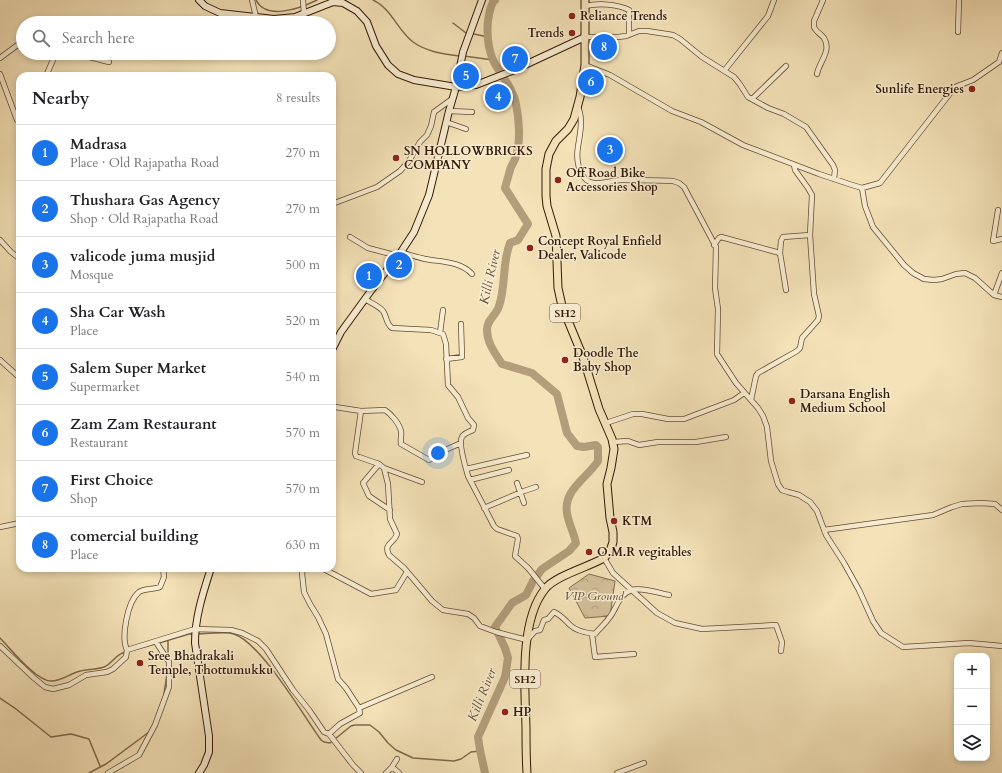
<!DOCTYPE html>
<html lang="en">
<head>
<meta charset="utf-8">
<style>
  body { margin:0; font-family:Cardo,serif; background:#f6f6f6; color:#202124 }
  .controls { position:absolute; right:12px; bottom:12px; display:grid; overflow:hidden; border-radius:8px; box-shadow:0 2px 6px #0003 }
  .controls button { width:36px; height:36px; display:grid; place-items:center; padding:0; border:0; border-bottom:1px solid #e0e0e0; background:#fff; color:#202124; font:20px sans-serif }
  .you { position:absolute; left:438px; top:453px; width:14px; height:14px; margin:-10px; border:3px solid #fff; border-radius:50%; background:#1a73e8; box-shadow:0 0 0 6px #1a73e833 }
  .badge { display:grid; place-items:center; width:26px; height:26px; border-radius:50%; background:#1a73e8; color:#fff; font-size:13px; font-weight:700 }
  .pin { position:absolute; translate:-50% -50%; border:2px solid #fff; box-shadow:0 1px 4px #0006 }
  .list { margin:0; padding:0; list-style:none }
  h2 { display:flex; justify-content:space-between; align-items:center; height:52px; margin:0; padding:0 16px; font-size:17px }
  h2 small { font-size:13px; font-weight:400; color:#757577 }
  .list li { display:grid; grid-template-columns:26px 1fr auto; gap:12px; align-items:center; box-sizing:border-box; height:56px; padding:0 16px; border-top:1px solid #e0e0e0 }
  .list b { display:block; font-size:15px; white-space:nowrap }
  .list p { margin:0; font-size:13px; white-space:nowrap; color:#757577 }
  .list em { font-size:13px; font-style:normal; color:#757577 }
  .icon { flex:none; width:22px; height:22px; fill:none; stroke:currentColor; stroke-width:2; stroke-linecap:round; stroke-linejoin:round }
  .map { position:relative; flex:none; width:1002px; height:773px; overflow:hidden }
  .search { position:absolute; background:#fff; box-shadow:0 2px 6px #0003; left:16px; top:16px; width:320px; height:44px; display:flex; align-items:center; gap:10px; box-sizing:border-box; padding:0 14px; border-radius:22px; color:#757577; font-size:15px }
  .panel { position:absolute; background:#fff; box-shadow:0 2px 6px #0003; left:16px; top:72px; width:320px; height:500px; border-radius:12px }
  .map>svg:first-child { display:block }
  .forest { fill:url(#forest-crowns); stroke:#836d50 }
  .lines { fill:none; stroke-linecap:round; stroke-linejoin:round }
  .stream { stroke:#7f694c; stroke-width:1.5 }
  .river { stroke:#b29e7b; stroke-width:8 }
  .street-casing { stroke:#634c32; stroke-width:6 }
  .secondary-casing { stroke:#331a06; stroke-width:8 }
  .primary-casing { stroke:#331a06; stroke-width:9 }
  .street { stroke:#f8ecd1; stroke-width:4.5 }
  .secondary { stroke:#f8ecd1; stroke-width:6 }
  .primary { stroke:#f4e2b8; stroke-width:7 }
  .poi-dot { fill:#8f2418; stroke:#f8ecd1; stroke-width:1.5 }
  .labels { text-anchor:middle; dominant-baseline:central; stroke-width:3; stroke-linejoin:round; paint-order:stroke }
  .shield { fill:#f8ecd1; stroke:#6e5943; stroke-width:1 }
  .shield-label { font-size:11px; font-weight:bold; fill:#331a06 }
  .poi-label { font-size:12px; font-weight:bold; fill:#331a06; stroke:#f8ecd1; text-anchor:start }
  .park-label { font-size:12px; font-style:italic; fill:#634c32; stroke:#f8ecd1 }
  .water-label { font-size:13px; font-style:italic; fill:#664f35; stroke:#f8ecd1 }
</style>
</head>
<body>
<div class="map">
<svg width="1002" height="773" viewBox="0 0 1002 773">
  <defs>
    <pattern id="forest-crowns" width="20" height="18" patternUnits="userSpaceOnUse"><rect width="20" height="18" fill="#d3c09a"/><path d="M2 6a3 3 0 1 1 6 0M12 15a3 3 0 1 1 6 0" fill="none" stroke="#b6a483"/></pattern>
  </defs>
  <rect width="100%" height="100%" fill="#f4e2b8"/>
  <filter id="stains"><feTurbulence type="fractalNoise" baseFrequency=".005" numOctaves="4"/><feColorMatrix values="0 0 0 0 .2 0 0 0 0 .09 0 0 0 0 .02 0 0 0 .5 -.17"/></filter>
  <radialGradient id="worn" r=".72"><stop offset=".6" stop-color="#630" stop-opacity="0"/><stop offset="1" stop-color="#630" stop-opacity=".3"/></radialGradient>
  <path class="forest" d="M589 574 615 581 610 616 585 618 569 588Z"/>
  <g class="lines">
    <path class="stream" d="M256 0C266 21 301 8 317 0
      M373 0C391 8 398 31 413 42 427 52 444 54 460 56
      M453 23 466 33
      M474 34 488 37
      M464 56 493 60
      M197 634C208 634 225 631 234 634 261 643 303 715 321 740L324 742 330 743 351 726 355 725H370L379 732 388 743 396 750 413 758 454 761 461 759 471 752 480 751
      M0 638C11 649 36 681 51 681 61 681 68 675 77 672 85 669 95 670 104 667 112 664 116 653 126 652
      M168 640V656
      M159 643 189 634H193
      M130 651 155 644
      M164 694 167 674
      M0 698 16 709 51 737 71 734 89 739 100 766
      M89 773 106 764 149 732"/>
    <path class="river" d="M485 773 480 750 478 737 505 677 508 658 505 648 495 627 512 603 526 595 533 581 542 569 569 551 576 543C574 533 568 522 567 513 563 490 588 477 598 461V447L596 445 584 447 577 446 567 433 557 394 532 373 502 364C495 353 487 343 487 330 487 319 496 316 499 306 506 286 502 263 510 243L518 240 528 224 505 188C507 181 509 173 511 167 513 163 515 160 516 156 521 142 519 118 516 104 513 87 500 75 493 60 486 43 485 17 494 0H495"/>
    <g class="street-casing">
      <path id="street" d="M252 0 256 17
        M303 0 304 14
        M585 6C599 3 617 4 629 10V35
        M958 32 959 0
        M585 37H618L626 36 639 31H647L673 35 680 39 702 57 734 77 739 83 748 97 768 108 784 114 806 127 833 165 835 170 834 179
        M74 53 109 62
        M0 58 23 41
        M585 65 610 75 672 111 701 122 743 145 819 174 849 184 862 188 880 183 955 87 973 80 999 62 1002 53
        M724 71 768 16 774 0
        M0 74 17 120 20 119
        M817 74C819 62 832 51 824 38 821 34 816 32 814 27V21L823 0
        M46 76 56 53
        M752 99 786 66
        M577 105C584 118 580 133 578 147 576 158 578 177 590 182 600 186 611 180 621 180 638 180 655 180 673 181L679 183 684 187 716 247 715 288 718 309 717 354 736 383 758 408 763 416 767 427 771 461 778 484 782 490 788 492 799 495 810 502 817 511 826 535 844 563 859 590 873 621 881 633 903 647 969 643 1002 646
        M449 111 472 112
        M446 122 466 129
        M862 188 865 206 873 227 904 265 913 273 924 279 934 280 942 279 956 274 965 273 975 278 994 295 1002 297
        M332 204 377 187 400 171 409 161 420 142 427 135 431 126 434 112 452 99
        M998 210 993 241 1002 239
        M350 237 368 248 398 256
        M0 240 11 252 20 259
        M714 245 719 238 721 237 780 253 786 290
        M401 252C409 255 417 257 425 259 441 262 460 261 472 274
        M780 253 781 241 783 237 810 235
        M994 295 1002 273
        M365 299C371 303 379 306 383 311 387 317 386 324 392 328L431 330 443 334 446 344 448 385 458 397 468 418 474 425 473 430C469 432 464 433 462 437 458 443 466 469 468 476L494 526 497 529 517 536 518 539 515 556 528 568 545 589
        M440 333 443 310
        M446 359 462 357 461 324
        M0 360 20 378
        M751 400 756 376 758 373 797 351 800 348 802 338 818 320 819 316 814 294 810 235 812 195 808 188 795 170 794 165
        M332 406 335 407 361 411 385 410C391 414 399 423 401 431 402 435 400 439 401 444L429 460 443 451 461 443
        M361 411 355 453 356 456 379 464 384 468 388 484 390 519 397 534C394 544 383 543 389 555L404 568 432 601 443 610 468 614 474 618 480 626 496 632 527 640 535 631 540 630 544 620 548 619 554 612C561 615 565 620 570 625 576 631 586 633 595 634 599 629 605 624 609 618 617 609 618 594 632 590 641 587 659 593 669 595
        M606 423 633 414H642L668 419H684L734 400 744 393
        M613 442 628 441 639 445 658 442H696L726 437
        M379 464 363 483 369 496 390 510
        M384 468 422 482
        M466 469 527 455
        M470 480 509 470
        M517 483 524 503
        M484 508 524 491 536 487
        M0 527 20 523
        M824 530 933 515 952 507 962 504 981 503 995 504 1002 510
        M604 558 613 573 657 613 675 623 702 629 776 625 782 642 781 651
        M303 568 302 573 304 592 310 604 318 617 326 634 338 679 346 688 359 708 360 713 340 724 329 734
        M322 568 371 594 396 590 407 572
        M592 634 595 657 634 654
        M0 646 34 678 45 687 53 689 69 685 86 675 107 672 113 669 126 657 127 650
        M127 650 195 629 231 630 242 633 258 641 266 649 293 690 309 710 324 732 329 734 353 765 361 773
        M127 650C121 638 127 602 139 592 145 588 153 590 160 587L164 577 163 568
        M359 708 432 677
        M392 767 397 759
        M108 773 139 755 155 725 169 687V662L156 642
        M386 773 392 767 399 773
        M617 773 644 763"/>
    </g>
    <g class="secondary-casing">
      <path id="secondary" d="M199 0 205 6 220 13 274 19 295 17 333 2 343 3 357 11 367 22 376 46 388 65 398 74 414 80 456 87 476 85 512 71 585 37
        M332 350 341 332 373 288 401 252 414 232 429 195 449 111 456 87 463 52 482 0
        M199 773 204 765 209 752V736L195 643C195 617 203 593 211 568"/>
    </g>
    <g class="primary-casing">
      <path id="primary" d="M527 773C526 758 526 742 526 727 525 688 519 621 545 589 555 576 588 567 604 558L610 551 613 542V532L610 518 607 484 611 468 614 449 612 439 599 409 583 357 562 306 558 288 556 236 547 206 546 196V169L549 154 556 141 568 129 574 119 580 97 585 65V0"/>
    </g>
    <use href="#street" class="street"/>
    <use href="#secondary" class="secondary"/>
    <use href="#primary" class="primary"/>
  </g>
  <g class="poi-dot">
    <circle cx="572" cy="16" r="4"/>
    <circle cx="572" cy="33" r="4"/>
    <circle cx="972" cy="89" r="4"/>
    <circle cx="396" cy="158" r="4"/>
    <circle cx="558" cy="180" r="4"/>
    <circle cx="530" cy="248" r="4"/>
    <circle cx="565" cy="360" r="4"/>
    <circle cx="792" cy="401" r="4"/>
    <circle cx="614" cy="521" r="4"/>
    <circle cx="589" cy="552" r="4"/>
    <circle cx="140" cy="663" r="4"/>
    <circle cx="505" cy="712" r="4"/>
  </g>
  <g class="labels">
    <g class="shield">
      <rect x="550" y="304" width="30" height="18" rx="3"/>
      <rect x="510" y="670" width="30" height="18" rx="3"/>
    </g>
    <g class="shield-label">
      <text x="565" y="313">SH2</text>
      <text x="525" y="679">SH2</text>
    </g>
    <g class="poi-label">
      <text x="580" y="16">Reliance Trends</text>
      <text x="564" y="33" text-anchor="end">Trends</text>
      <text x="964" y="89" text-anchor="end">Sunlife Energies</text>
      <text x="404" y="151">SN HOLLOWBRICKS<tspan x="404" dy="14">COMPANY</tspan></text>
      <text x="566" y="173">Off Road Bike<tspan x="566" dy="14">Accessories Shop</tspan></text>
      <text x="538" y="241">Concept Royal Enfield<tspan x="538" dy="14">Dealer, Valicode</tspan></text>
      <text x="573" y="353">Doodle The<tspan x="573" dy="14">Baby Shop</tspan></text>
      <text x="800" y="394">Darsana English<tspan x="800" dy="14">Medium School</tspan></text>
      <text x="622" y="521">KTM</text>
      <text x="597" y="552">O.M.R vegitables</text>
      <text x="148" y="656">Sree Bhadrakali<tspan x="148" dy="14">Temple, Thottumukku</tspan></text>
      <text x="513" y="712">HP</text>
    </g>
    <g class="park-label">
      <text x="594" y="596">VIP Ground</text>
    </g>
    <g class="water-label">
      <text transform="translate(490 277) rotate(-77)">Killi River</text>
      <text transform="translate(482 695) rotate(-68)">Killi River</text>
    </g>
  </g>
  <rect width="100%" height="100%" filter="url(#stains)"/>
  <rect width="100%" height="100%" fill="url(#worn)"/>
</svg>
<div class="controls">
<button>+</button>
<button>−</button>
<button><svg class="icon" aria-label="layers" viewBox="0 0 24 24"><path d="M12 4l9 5-9 5-9-5zM3 14l9 5 9-5"/></svg></button>
</div>
<div class="you"></div>
<div class="pin badge" style="left:369px;top:276px">1</div>
<div class="pin badge" style="left:399px;top:265px">2</div>
<div class="pin badge" style="left:610px;top:150px">3</div>
<div class="pin badge" style="left:498px;top:97px">4</div>
<div class="pin badge" style="left:466px;top:76px">5</div>
<div class="pin badge" style="left:591px;top:82px">6</div>
<div class="pin badge" style="left:515px;top:59px">7</div>
<div class="pin badge" style="left:604px;top:47px">8</div>
<div class="search"><svg class="icon" aria-label="search" viewBox="0 0 24 24"><circle cx="10" cy="10" r="6"/><path d="M15 15l6 6"/></svg>Search here</div>
<section class="panel">
<h2>Nearby<small>8 results</small></h2>
<ul class="list">
<li><span class="badge">1</span><div><b>Madrasa</b><p>Place · Old Rajapatha Road</p></div><em>270 m</em></li>
<li><span class="badge">2</span><div><b>Thushara Gas Agency</b><p>Shop · Old Rajapatha Road</p></div><em>270 m</em></li>
<li><span class="badge">3</span><div><b>valicode juma musjid</b><p>Mosque</p></div><em>500 m</em></li>
<li><span class="badge">4</span><div><b>Sha Car Wash</b><p>Place</p></div><em>520 m</em></li>
<li><span class="badge">5</span><div><b>Salem Super Market</b><p>Supermarket</p></div><em>540 m</em></li>
<li><span class="badge">6</span><div><b>Zam Zam Restaurant</b><p>Restaurant</p></div><em>570 m</em></li>
<li><span class="badge">7</span><div><b>First Choice</b><p>Shop</p></div><em>570 m</em></li>
<li><span class="badge">8</span><div><b>comercial building</b><p>Place</p></div><em>630 m</em></li>
</ul>
</section>
</div>
</body>
</html>
